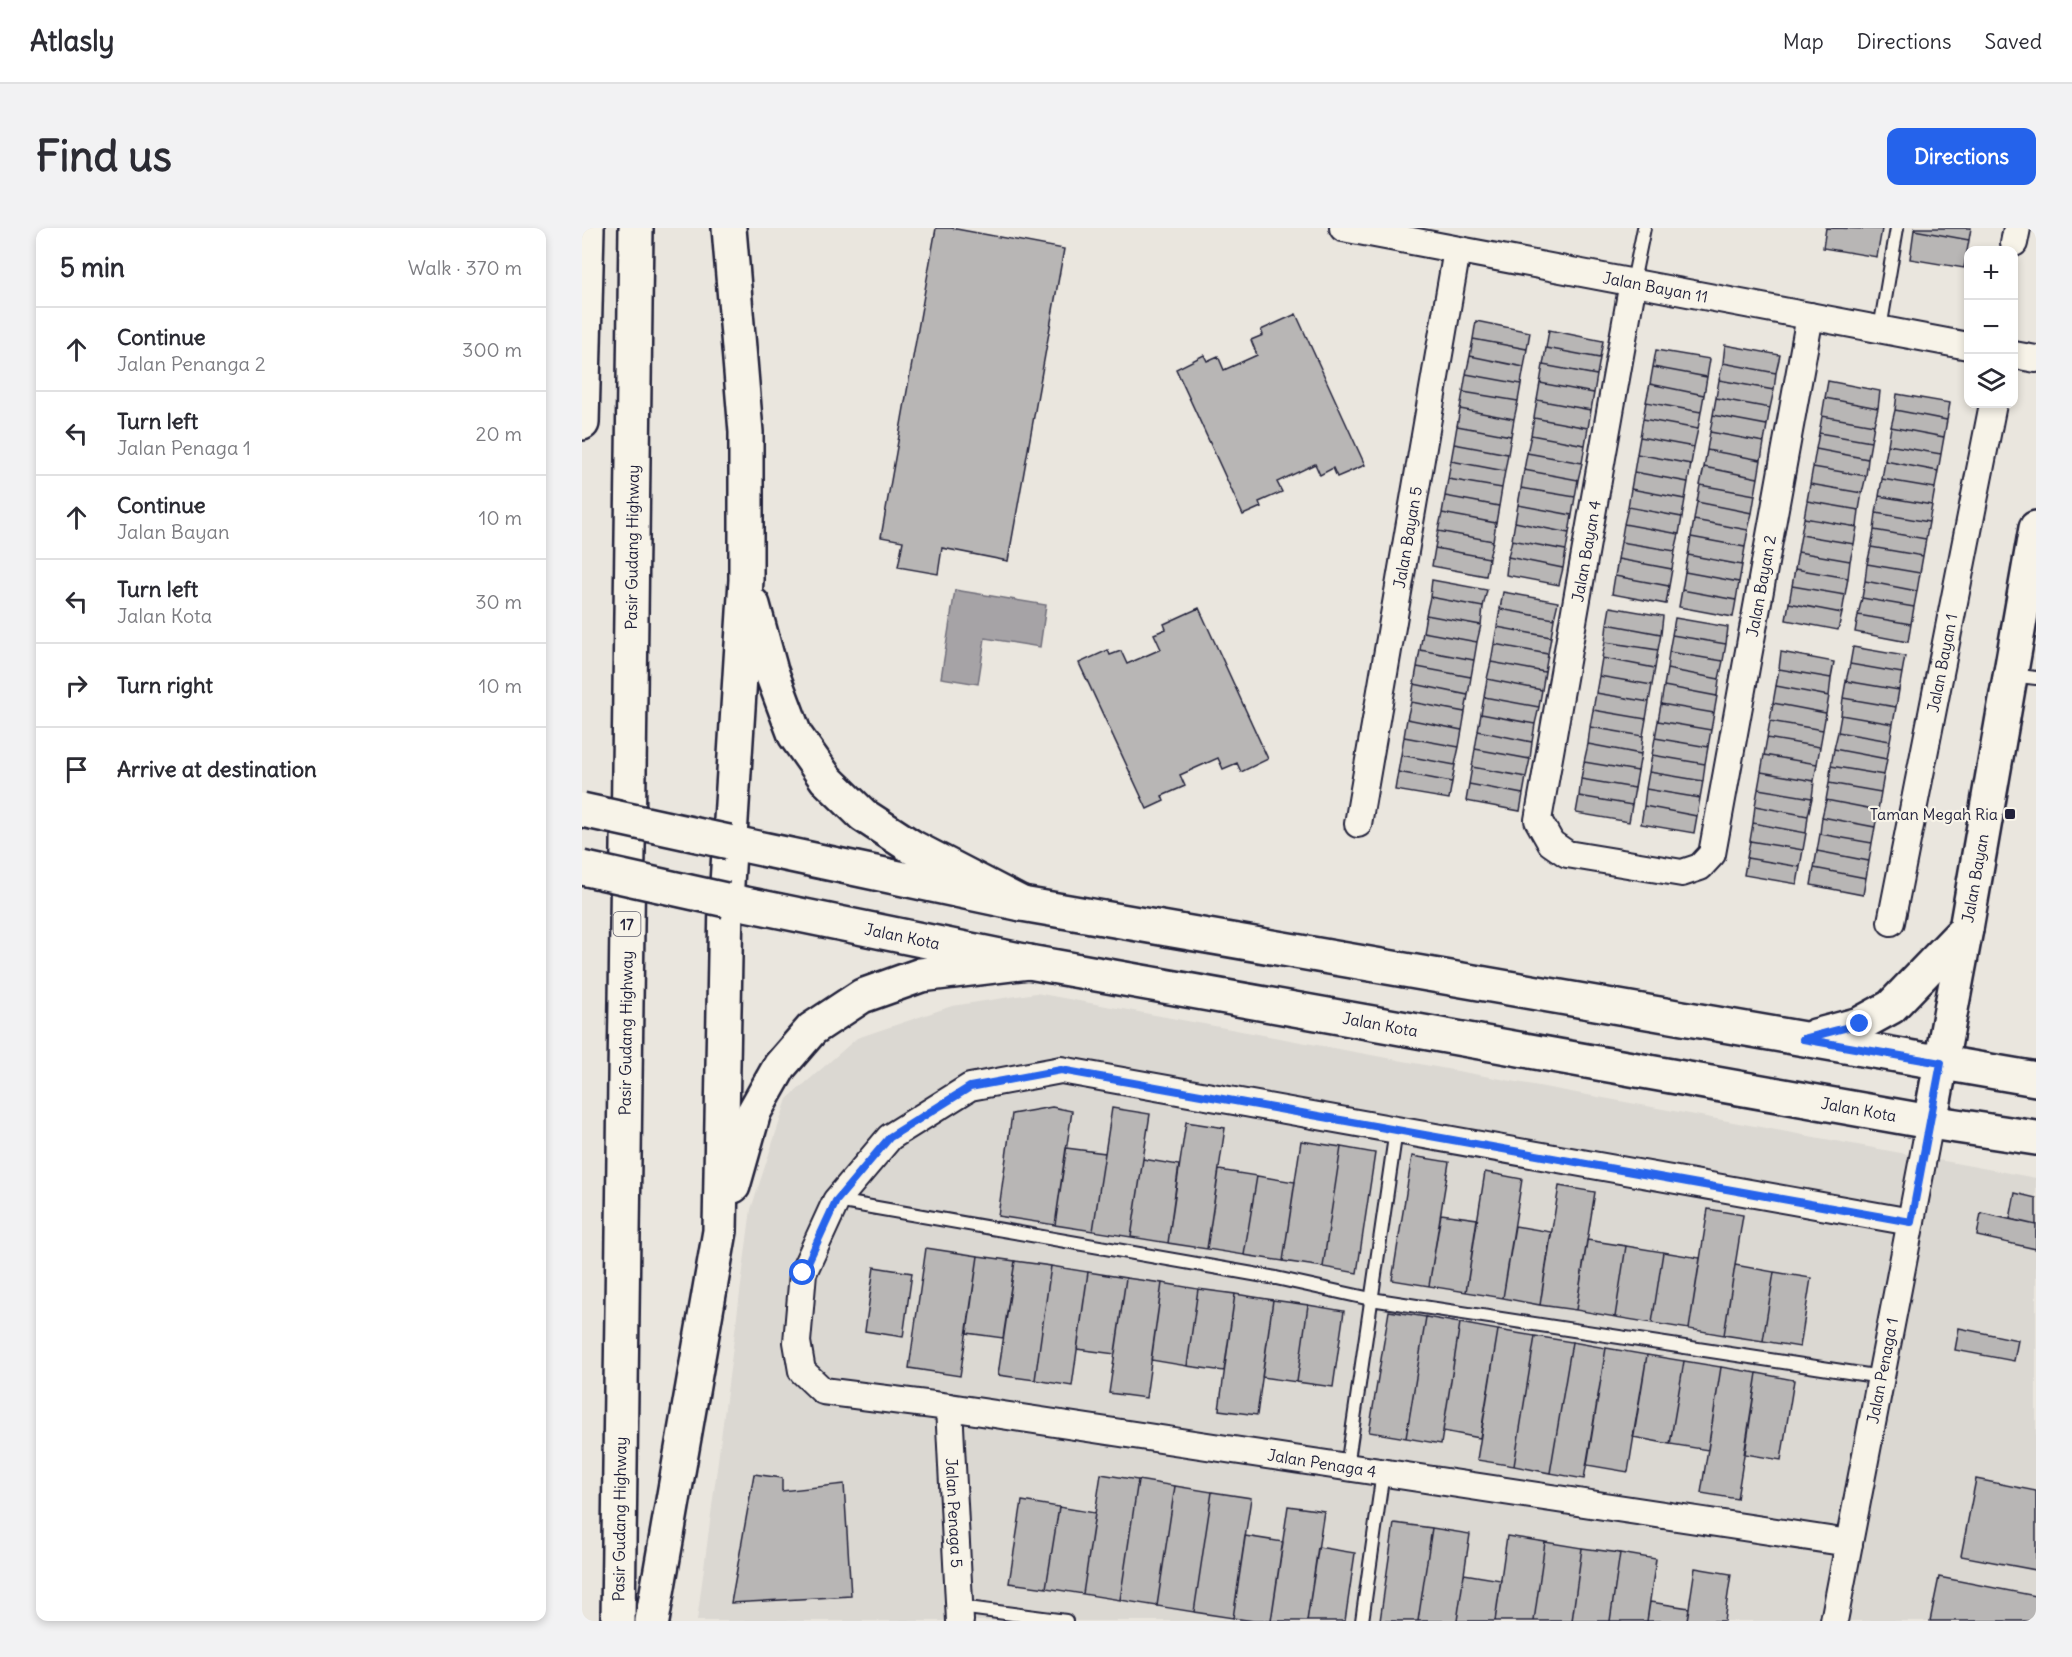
<!DOCTYPE html>
<html lang="en">
<head>
<meta charset="utf-8">
<style>
  body { margin:0; font-family:Delius,sans-serif; background:#f2f2f3; color:#2b2b33 }
  .controls { position:absolute; right:18px; top:18px; display:grid; overflow:hidden; border-radius:12px; box-shadow:0 3px 9px #0003 }
  .controls button { width:54px; height:54px; display:grid; place-items:center; padding:0; border:0; border-bottom:2px solid #e1e1e2; background:#fff; color:#2b2b33; font:30px sans-serif }
  .stop { position:absolute; width:18px; height:18px; margin:-14px; border:4px solid #2563eb; border-radius:50%; background:#fff }
  .stop.end { background:#2563eb; border-color:#fff; box-shadow:0 2px 6px #0008 }
  .list { margin:0; padding:0; list-style:none }
  h2 { display:flex; justify-content:space-between; align-items:center; height:78px; margin:0; padding:0 24px; font-size:26px }
  h2 small { font-size:20px; font-weight:400; color:#7c7c81 }
  .list li { display:grid; grid-template-columns:39px 1fr auto; gap:18px; align-items:center; box-sizing:border-box; height:84px; padding:0 24px; border-top:2px solid #e1e1e2 }
  .list b { display:block; font-size:22px; white-space:nowrap }
  .list p { margin:0; font-size:20px; white-space:nowrap; color:#7c7c81 }
  .list em { font-size:20px; font-style:normal; color:#7c7c81 }
  .icon { flex:none; width:33px; height:33px; fill:none; stroke:currentColor; stroke-width:2; stroke-linecap:round; stroke-linejoin:round }
  .map { position:relative; flex:none; width:1454px; height:1393px; overflow:hidden; border-radius:12px }
  header { display:flex; align-items:center; gap:36px; box-sizing:border-box; height:84px; padding:0 30px; background:#fff; border-bottom:2px solid #e1e1e2 }
  header strong { font-size:28px }
  nav { display:flex; gap:33px; margin-inline-start:auto; font-size:21px }
  .intro { display:flex; align-items:center; justify-content:space-between; box-sizing:border-box; height:144px; padding:0 36px }
  h1 { margin:0; font-size:42px }
  .button { padding:15px 27px; border-radius:12px; background:#2563eb; color:#fff; font-size:21px; font-weight:700 }
  main { display:flex; gap:36px; padding:0 36px }
  aside { flex:1; background:#fff; border-radius:12px; box-shadow:0 3px 9px #0003 }
  .map>svg:first-child { display:block }
  .built { fill:#dbd8d2 }
  .water { fill:#a6a3a6; stroke:#716f7b; stroke-width:1.5 }
  .building { fill:#b8b6b5; stroke:#22223b; stroke-width:1.5 }
  .lines { fill:none; stroke-linecap:round; stroke-linejoin:round }
  .lane-casing { stroke:#22223b; stroke-width:16 }
  .street-casing { stroke:#22223b; stroke-width:30 }
  .secondary-casing { stroke:#22223b; stroke-width:38 }
  .highway-casing { stroke:#22223b; stroke-width:38 }
  .lane { stroke:#f7f3e8; stroke-width:12 }
  .street { stroke:#f7f3e8; stroke-width:26 }
  .secondary { stroke:#f7f3e8; stroke-width:33 }
  .highway { stroke:#f7f3e8; stroke-width:33 }
  .secondary-bridge-casing { stroke:#22223b; stroke-width:38; stroke-linecap:butt }
  .secondary-bridge { stroke:#f7f3e8; stroke-width:33 }
  .route { stroke:#2563eb; stroke-width:8 }
  .poi-dot { fill:#22223b; stroke:#f7f3e8; stroke-width:2 }
  .labels { text-anchor:middle; dominant-baseline:central; stroke-width:4.5; stroke-linejoin:round; paint-order:stroke }
  .shield { fill:#f7f3e8; stroke:#62616f; stroke-width:1.5 }
  .shield-label { font-size:15px; font-weight:bold; fill:#22223b }
  .street-label { font-size:16px; fill:#22223b; stroke:#f7f3e8 }
  .poi-label { font-size:16px; fill:#22223b; stroke:#f7f3e8; text-anchor:end }
</style>
</head>
<body>
<header>
<strong>Atlasly</strong>
<nav><a>Map</a><a>Directions</a><a>Saved</a></nav>
</header>
<div class="intro"><h1>Find us</h1><a class="button">Directions</a></div>
<main>
<aside>
<h2>5 min<small>Walk · 370 m</small></h2>
<ul class="list">
<li><svg class="icon" aria-label="ahead" viewBox="0 0 24 24"><path d="M12 20V5M6 11l6-6 6 6"/></svg><div><b>Continue</b><p>Jalan Penanga 2</p></div><em>300 m</em></li>
<li><svg class="icon" aria-label="left" viewBox="0 0 24 24"><path d="M17 20v-9H6M10 6l-5 5 5 5"/></svg><div><b>Turn left</b><p>Jalan Penaga 1</p></div><em>20 m</em></li>
<li><svg class="icon" aria-label="ahead" viewBox="0 0 24 24"><path d="M12 20V5M6 11l6-6 6 6"/></svg><div><b>Continue</b><p>Jalan Bayan</p></div><em>10 m</em></li>
<li><svg class="icon" aria-label="left" viewBox="0 0 24 24"><path d="M17 20v-9H6M10 6l-5 5 5 5"/></svg><div><b>Turn left</b><p>Jalan Kota</p></div><em>30 m</em></li>
<li><svg class="icon" aria-label="right" viewBox="0 0 24 24"><path d="M7 20v-9h11M14 6l5 5-5 5"/></svg><div><b>Turn right</b></div><em>10 m</em></li>
<li><svg class="icon" aria-label="arrive" viewBox="0 0 24 24"><path d="M6 21V4h12l-3 4 3 4H6"/></svg><div><b>Arrive at destination</b></div></li>
</ul>
</aside>
<div class="map">
<svg width="1454" height="1393" viewBox="0 0 1454 1393">
  <rect width="100%" height="100%" fill="#eae6de"/>
  <filter id="ink" filterUnits="userSpaceOnUse"><feTurbulence type="fractalNoise" baseFrequency=".0167" numOctaves="2"/><feDisplacementMap in="SourceGraphic" scale="12" xChannelSelector="R" yChannelSelector="G"/><feConvolveMatrix kernelMatrix="1 2 1 2 8 2 1 2 1" color-interpolation-filters="sRGB"/></filter>
  <g filter="url(#ink)">
    <path class="built" d="M454 765 1454 950V1393H115L169 981 205 871 275 810 370 778Z"/>
    <path class="water" d="M373 362 464 377 458 419 403 410 396 456 359 450Z"/>
    <path class="building" d="M354 0H369L482 21 426 333 360 320 356 346 316 339 321 313 299 309Z
      M1244 0 1300 1 1295 29 1241 20Z
      M1333 0H1389L1387 12 1332 2Z
      M1332 2 1387 12 1382 40 1328 31Z
      M714 86 783 237 755 249 751 240 738 247 733 236 695 254 700 264 677 274 679 279 661 287 594 141 622 127 625 133 636 128 642 142 675 127 669 112 681 107 679 102Z
      M894 93 948 104 945 121 891 111Z
      M967 102 1021 113 1018 130 964 120Z
      M891 111 945 121 942 139 888 128Z
      M1143 117 1198 127 1194 145 1141 135Z
      M964 120 1018 130 1015 147 961 137Z
      M1074 122 1128 131 1125 149 1071 139Z
      M888 128 942 139 939 156 884 146Z
      M1141 135 1194 145 1192 162 1137 152Z
      M961 137 1015 147 1012 165 958 155Z
      M1071 139 1125 149 1122 167 1068 156Z
      M884 146 939 156 936 173 881 164Z
      M1137 152 1192 162 1188 180 1134 170Z
      M1246 153 1298 163 1296 180 1243 170Z
      M958 155 1012 165 1009 182 955 172Z
      M1068 156 1122 167 1119 184 1064 174Z
      M881 164 936 173 932 191 878 181Z
      M1315 166 1368 175 1365 192 1313 182Z
      M1134 170 1188 180 1185 197 1131 187Z
      M1243 170 1296 180 1292 197 1240 188Z
      M955 172 1009 182 1006 200 952 190Z
      M1064 174 1119 184 1116 201 1061 191Z
      M878 181 932 191 929 208 875 198Z
      M1313 182 1365 192 1362 209 1309 199Z
      M1131 187 1185 197 1182 214 1128 204Z
      M1240 188 1292 197 1289 214 1237 205Z
      M952 190 1006 200 1003 217 949 207Z
      M1061 191 1116 201 1112 219 1058 209Z
      M875 198 929 208 926 226 872 216Z
      M1309 199 1362 209 1359 226 1306 217Z
      M1128 204 1182 214 1179 232 1125 222Z
      M1237 205 1289 214 1286 231 1234 221Z
      M949 207 1003 217 1000 235 945 225Z
      M1058 209 1112 219 1109 236 1055 226Z
      M872 216 926 226 923 243 869 233Z
      M1306 217 1359 226 1356 243 1303 233Z
      M1234 221 1286 231 1284 248 1231 239Z
      M1125 222 1179 232 1176 250 1122 239Z
      M945 225 1000 235 996 252 942 242Z
      M1055 226 1109 236 1106 254 1052 244Z
      M869 233 923 243 920 260 866 251Z
      M1303 233 1356 243 1353 260 1300 251Z
      M1122 239 1176 250 1173 267 1118 257Z
      M1231 239 1284 248 1280 265 1228 256Z
      M942 242 996 252 993 269 939 260Z
      M1052 244 1106 254 1103 271 1049 261Z
      M866 251 920 260 917 278 863 268Z
      M1300 251 1353 260 1350 277 1297 268Z
      M1228 256 1280 265 1277 282 1225 273Z
      M1118 257 1173 267 1170 285 1115 274Z
      M939 260 993 269 990 287 936 277Z
      M1049 261 1103 271 1100 289 1046 279Z
      M863 268 917 278 914 295 860 285Z
      M1297 268 1350 277 1347 294 1294 285Z
      M1225 273 1277 282 1275 299 1222 290Z
      M1115 274 1170 285 1166 302 1112 292Z
      M936 277 990 287 987 305 933 294Z
      M1046 279 1100 289 1097 306 1042 296Z
      M860 285 914 295 911 313 856 303Z
      M1294 285 1347 294 1344 311 1292 302Z
      M1222 290 1275 299 1272 316 1219 307Z
      M1112 292 1166 302 1163 319 1109 309Z
      M933 294 987 305 984 322 930 312Z
      M1042 296 1097 306 1093 323 1039 314Z
      M1292 302 1344 311 1341 328 1289 319Z
      M856 303 911 313 907 330 853 320Z
      M1219 307 1272 316 1268 333 1216 324Z
      M1109 309 1163 319 1160 337 1106 327Z
      M930 312 984 322 981 340 926 329Z
      M1039 314 1093 323 1090 341 1036 331Z
      M1289 319 1341 328 1338 345 1285 336Z
      M853 320 907 330 904 348 850 338Z
      M1216 324 1268 333 1266 350 1213 341Z
      M1106 327 1160 337 1157 354 1103 344Z
      M926 329 981 340 977 357 924 347Z
      M1036 331 1090 341 1087 358 1033 348Z
      M1285 336 1338 345 1335 363 1283 353Z
      M1213 341 1266 350 1263 367 1210 358Z
      M1103 344 1157 354 1154 372 1100 362Z
      M1033 348 1087 358 1084 376 1030 366Z
      M850 352 905 362 901 379 848 369Z
      M1283 353 1335 363 1332 379 1280 370Z
      M1210 358 1263 367 1260 385 1207 375Z
      M1100 362 1154 372 1151 389 1097 379Z
      M921 364 976 374 972 391 918 381Z
      M848 369 901 379 899 397 844 387Z
      M1280 370 1332 379 1329 396 1276 387Z
      M1207 375 1260 385 1256 402 1204 392Z
      M1028 379 1081 388 1079 406 1025 396Z
      M617 380 686 531 659 544 655 535 641 541 636 530 598 547 603 558 580 568 582 573 565 581 497 435 526 422 528 427 539 423 545 436 579 421 572 406 584 401 582 396Z
      M918 381 972 391 969 409 915 399Z
      M844 387 899 397 895 414 841 404Z
      M1276 387 1329 396 1326 414 1273 404Z
      M1093 390 1146 399 1144 416 1090 407Z
      M1025 396 1079 406 1076 422 1023 414Z
      M915 399 969 409 966 426 912 416Z
      M841 404 895 414 892 432 838 422Z
      M1090 407 1144 416 1141 433 1087 424Z
      M1023 414 1076 422 1073 440 1020 430Z
      M912 416 966 426 963 444 909 434Z
      M1271 419 1323 428 1320 445 1268 436Z
      M838 422 892 432 889 449 835 439Z
      M1087 424 1141 433 1137 451 1085 441Z
      M1199 424 1252 434 1249 450 1197 441Z
      M1020 430 1073 440 1070 457 1017 448Z
      M909 434 963 444 960 462 905 451Z
      M1268 436 1320 445 1317 462 1264 453Z
      M835 439 889 449 886 467 832 456Z
      M1085 441 1137 451 1135 468 1082 458Z
      M1197 441 1249 450 1247 468 1194 458Z
      M1017 448 1070 457 1067 474 1014 465Z
      M905 451 960 462 957 479 902 469Z
      M1264 453 1317 462 1314 479 1261 470Z
      M832 456 886 467 883 484 829 474Z
      M1082 458 1135 468 1132 485 1079 476Z
      M1194 458 1247 468 1244 485 1191 475Z
      M1014 465 1067 474 1064 491 1011 482Z
      M902 469 957 479 953 496 899 486Z
      M1261 470 1314 479 1311 496 1259 487Z
      M829 474 883 484 880 502 825 491Z
      M1191 475 1244 485 1241 502 1188 493Z
      M1079 476 1132 485 1129 502 1076 493Z
      M1011 482 1064 491 1061 508 1008 499Z
      M899 486 953 496 950 514 896 503Z
      M1259 487 1311 496 1308 513 1256 504Z
      M825 491 880 502 877 519 822 509Z
      M1076 493 1129 502 1126 519 1073 510Z
      M1188 493 1241 502 1238 519 1185 510Z
      M1008 499 1061 508 1059 526 1006 516Z
      M896 503 950 514 948 531 893 521Z
      M1256 504 1308 513 1305 531 1252 521Z
      M822 509 877 519 873 537 819 527Z
      M1073 510 1126 519 1123 536 1070 527Z
      M1185 510 1238 519 1235 536 1182 527Z
      M1006 516 1059 526 1056 543 1002 534Z
      M893 521 948 531 944 549 890 539Z
      M1252 521 1305 531 1302 547 1249 538Z
      M819 527 873 537 870 554 816 544Z
      M1070 527 1123 536 1121 553 1067 544Z
      M1182 527 1235 536 1232 553 1179 544Z
      M1002 534 1056 543 1053 560 999 551Z
      M1249 538 1302 547 1299 564 1247 555Z
      M890 539 944 549 941 566 887 556Z
      M816 544 870 554 867 571 813 562Z
      M1067 544 1121 553 1118 570 1064 561Z
      M1179 544 1232 553 1230 570 1176 561Z
      M999 551 1053 560 1050 577 997 568Z
      M1247 555 1299 564 1296 582 1244 572Z
      M887 556 941 566 938 583 884 573Z
      M1064 561 1118 570 1115 588 1062 578Z
      M1176 561 1230 570 1226 588 1173 578Z
      M997 568 1050 577 1047 594 994 585Z
      M1244 572 1296 582 1293 599 1240 589Z
      M1062 578 1115 588 1112 605 1059 596Z
      M1173 578 1226 588 1224 605 1171 595Z
      M1240 589 1293 599 1290 615 1238 606Z
      M1171 595 1224 605 1221 622 1168 613Z
      M1238 606 1290 615 1287 633 1235 623Z
      M1168 613 1221 622 1218 639 1165 630Z
      M1235 623 1287 633 1284 650 1232 640Z
      M1165 630 1218 639 1215 656 1162 647Z
      M1232 640 1284 650 1281 667 1229 657Z
      M470 879 490 883 473 997 416 988 430 886Z
      M530 880 568 886 549 1009 511 1003Z
      M604 894 643 900 625 1021 586 1015Z
      M719 913 759 919 741 1039 701 1033Z
      M759 919 793 925 775 1045 741 1039Z
      M484 920 523 925 511 1003 473 997Z
      M830 928 867 934 847 1058 810 1052Z
      M561 931 597 937 586 1015 549 1009Z
      M637 942 675 948 662 1027 625 1021Z
      M903 944 940 951 921 1070 884 1064Z
      M675 948 713 954 701 1033 662 1027Z
      M977 958 1013 964 994 1082 958 1077Z
      M1433 965 1454 970V997L1428 991Z
      M1126 981 1161 987 1142 1107 1107 1101Z
      M1399 985 1454 997V1021L1395 1008Z
      M859 986 895 991 884 1064 847 1058Z
      M933 998 969 1004 958 1077 921 1070Z
      M1005 1012 1044 1018 1033 1089 994 1082Z
      M1044 1018 1081 1024 1070 1095 1033 1089Z
      M344 1020 396 1028 378 1148 327 1140Z
      M1081 1024 1118 1030 1107 1101 1070 1095Z
      M396 1028 433 1033 421 1110 385 1105Z
      M433 1033 469 1038 453 1152 416 1147Z
      M1153 1037 1192 1044 1181 1113 1142 1107Z
      M469 1038 506 1044 490 1158 453 1152Z
      M292 1039 330 1045 321 1109 283 1103Z
      M506 1044 544 1050 533 1126 495 1121Z
      M1192 1044 1229 1050 1218 1119 1181 1113Z
      M544 1050 580 1055 564 1170 527 1165Z
      M580 1055 616 1061 605 1138 569 1132Z
      M616 1061 653 1066 642 1143 605 1138Z
      M653 1066 691 1072 675 1187 637 1182Z
      M691 1072 726 1077 715 1154 680 1149Z
      M726 1077 762 1083 751 1159 715 1154Z
      M807 1083 844 1089 824 1210 787 1204Z
      M844 1089 878 1095 859 1216 824 1210Z
      M878 1095 916 1102 898 1210 861 1203Z
      M1377 1100 1436 1112 1432 1133 1373 1122Z
      M916 1102 953 1108 932 1238 895 1232Z
      M953 1108 990 1114 968 1245 932 1238Z
      M990 1114 1024 1120 1002 1251 968 1245Z
      M1024 1120 1065 1127 1046 1244 1005 1237Z
      M1065 1127 1102 1133 1088 1216 1051 1209Z
      M1102 1133 1139 1139 1126 1222 1088 1216Z
      M1139 1139 1175 1145 1155 1271 1119 1265Z
      M1175 1145 1212 1152 1199 1232 1163 1226Z
      M172 1246 200 1250V1263L262 1256 269 1368 149 1375Z
      M519 1246 556 1252 538 1372 501 1366Z
      M1394 1251 1454 1263V1342L1379 1328Z
      M556 1252 593 1258 575 1378 538 1372Z
      M593 1258 630 1264 612 1384 575 1378Z
      M630 1264 669 1270 651 1390 612 1384Z
      M440 1273 477 1279 464 1360 427 1355Z
      M706 1278 742 1283 725 1393H689Z
      M477 1279 513 1285 501 1366 464 1360Z
      M812 1295 850 1300 836 1393H798Z
      M850 1300 888 1306 875 1393H836Z
      M663 1308 701 1314 689 1393H672L651 1390Z
      M925 1308 963 1314 952 1393H913Z
      M963 1314 1000 1320 990 1393H952Z
      M736 1319 773 1325 763 1393H725Z
      M1000 1320 1038 1325 1028 1393H990Z
      M1038 1325 1074 1331 1065 1393H1028Z
      M1113 1340 1149 1346 1142 1393H1105Z
      M882 1346 919 1352 913 1393H875Z
      M1357 1349 1454 1368V1393H1348Z
      M1068 1374 1107 1380 1105 1393H1065Z"/>
    <g class="lines">
      <g class="lane-casing">
        <path id="lane" d="M1051 54 1062 0
          M1298 101 1315 0
          M1429 447 1454 450
          M255 973 694 1050 789 1071 1299 1149
          M765 1239 814 902
          M378 1379 484 1393
          M780 1393 801 1244"/>
      </g>
      <g class="street-casing">
        <g id="street">
          <path id="s1" d="M761 0 1386 118"/>
          <path d="M1432 15 1435 0"/>
          <path id="s2" d="M1051 54 956 592 969 615 985 626 1100 645 1118 639 1130 626 1228 88"/>
          <path d="M1432 127 1454 131"/>
          <path id="s3" d="M776 596 875 22"/>
          <path id="s4" d="M1309 694 1411 176"/>
          <path id="s5" d="M367 1179 378 1393"/>
          <path d="M1267 1315 367 1179 241 1163 220 1143 215 1114 221 1045 254 973 308 909 388 859 479 842 1329 994"/>
          <path id="s6" d="M1252 1393 1348 894"/>
        </g>
      </g>
      <g class="secondary-casing">
        <g id="secondary">
          <path d="M147 614 440 676 1454 851"/>
          <path id="s7" d="M144 672 447 734 1348 894 1454 910"/>
          <path d="M1233 808 1278 796 1309 779 1384 701"/>
          <path id="s8" d="M1348 894 1384 701 1454 300"/>
        </g>
      </g>
      <g class="highway-casing">
        <g id="highway">
          <path d="M0 195 5 0"/>
          <path d="M171 377 189 443 213 507 244 551 281 587 330 619 440 676"/>
          <path d="M151 958 172 884 198 838 230 801 280 768 339 747 447 734"/>
          <path id="s9" d="M36 1393 54 0"/>
          <path d="M70 1393 138 1003 144 672 164 352V204L147 0"/>
        </g>
      </g>
      <use href="#lane" class="lane"/>
      <use href="#street" class="street"/>
      <use href="#secondary" class="secondary"/>
      <use href="#highway" class="highway"/>
      <g class="secondary-bridge-casing">
        <path id="secondary-bridge" d="M0 582 147 614
          M0 640 144 672"/>
      </g>
      <use href="#secondary-bridge" class="secondary-bridge"/>
    </g>
  </g>
  <g class="lines" filter="url(#ink)">
    <path class="route" d="M221 1045 254 973 308 909 388 859 479 842 1329 994 1359 835 1221 811 1278 796"/>
  </g>
  <rect class="poi-dot" x="1422" y="580" width="12" height="12" rx="3"/>
  <g class="labels">
    <rect class="shield" x="31.5" y="684" width="27" height="24" rx="4.5"/>
    <g class="shield-label">
      <text x="45" y="696">17</text>
    </g>
    <g class="street-label">
      <text stroke="none"><textPath href="#s1" startOffset="318">Jalan Bayan 11</textPath></text>
      <text stroke="none"><textPath href="#s3" startOffset="291">Jalan Bayan 5</textPath></text>
      <text stroke="none"><textPath href="#s9" startOffset="1074">Pasir Gudang Highway</textPath></text>
      <text transform="translate(1004 323) rotate(-80)">Jalan Bayan 4</text>
      <text stroke="none"><textPath href="#s2" startOffset="1018">Jalan Bayan 2</textPath></text>
      <text stroke="none"><textPath href="#s4" startOffset="264">Jalan Bayan 1</textPath></text>
      <text stroke="none"><textPath href="#s8" startOffset="248">Jalan Bayan</textPath></text>
      <text stroke="none"><textPath href="#s7" startOffset="180">Jalan Kota</textPath></text>
      <text stroke="none"><textPath href="#s7" startOffset="666">Jalan Kota</textPath></text>
      <text stroke="none"><textPath href="#s9" startOffset="588">Pasir Gudang Highway</textPath></text>
      <text stroke="none"><textPath href="#s7" startOffset="1152">Jalan Kota</textPath></text>
      <text stroke="none"><textPath href="#s6" startOffset="255">Jalan Penaga 1</textPath></text>
      <text transform="translate(740 1235) rotate(9)">Jalan Penaga 4</text>
      <text stroke="none"><textPath href="#s5" startOffset="106">Jalan Penaga 5</textPath></text>
      <text stroke="none"><textPath href="#s9" startOffset="102">Pasir Gudang Highway</textPath></text>
    </g>
    <g class="poi-label">
      <text x="1416" y="586">Taman Megah Ria</text>
    </g>
  </g>
</svg>
<div class="controls">
<button>+</button>
<button>−</button>
<button><svg class="icon" aria-label="layers" viewBox="0 0 24 24"><path d="M12 4l9 5-9 5-9-5zM3 14l9 5 9-5"/></svg></button>
</div>
<div class="stop" style="left:221px;top:1045px"></div>
<div class="stop end" style="left:1278px;top:796px"></div>
</div>
</main>
</body>
</html>
